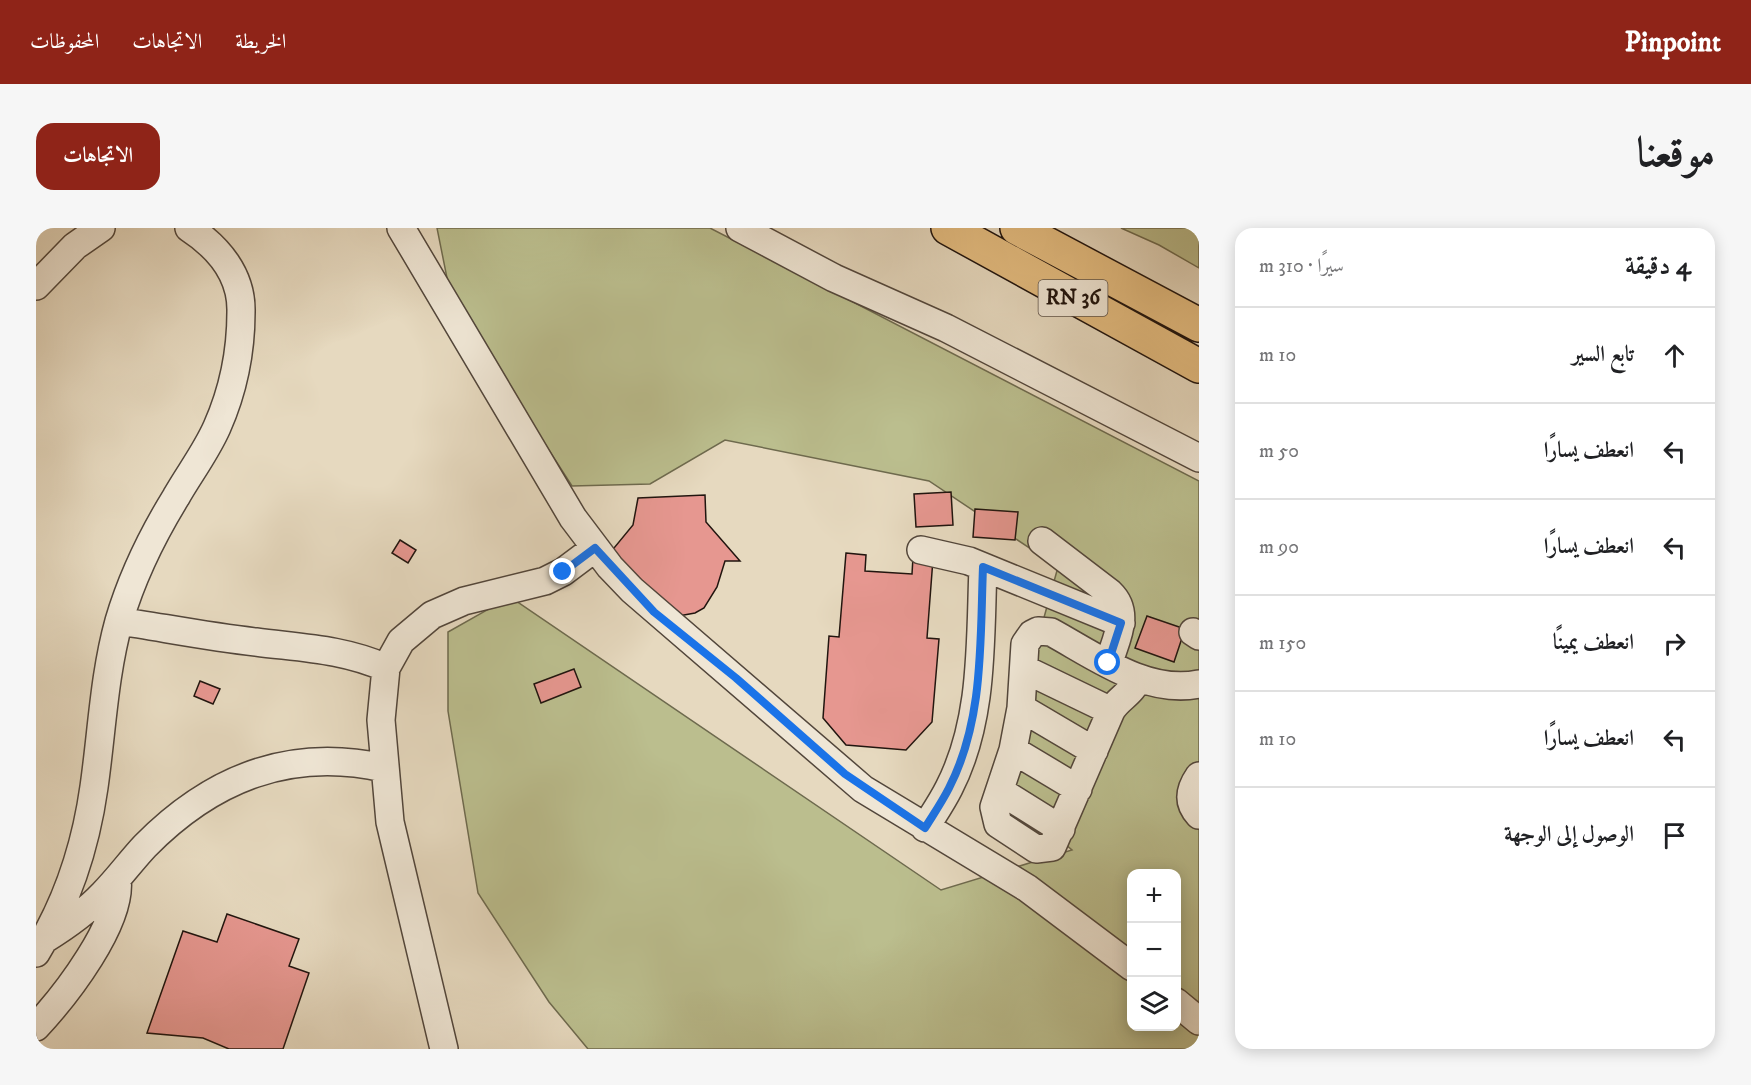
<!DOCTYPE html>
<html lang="ar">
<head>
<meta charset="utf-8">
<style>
  body { margin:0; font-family:"IM FELL DW Pica",Amiri,serif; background:#f6f6f6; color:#202124; direction:rtl }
  .controls { position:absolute; right:18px; bottom:18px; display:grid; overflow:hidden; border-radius:12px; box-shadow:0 3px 15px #0003 }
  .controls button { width:54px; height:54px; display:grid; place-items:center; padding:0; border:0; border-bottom:2px solid #e0e0e0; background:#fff; color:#202124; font:30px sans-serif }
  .stop { position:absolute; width:18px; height:18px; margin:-14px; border:4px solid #1a73e8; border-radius:50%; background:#fff }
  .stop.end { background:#1a73e8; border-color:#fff; box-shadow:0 2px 6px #0008 }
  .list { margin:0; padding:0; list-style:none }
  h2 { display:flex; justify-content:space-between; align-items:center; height:78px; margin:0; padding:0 24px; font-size:26px }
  h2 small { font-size:20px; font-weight:400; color:#757577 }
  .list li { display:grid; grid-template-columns:39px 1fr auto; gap:18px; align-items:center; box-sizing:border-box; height:96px; padding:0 24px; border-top:2px solid #e0e0e0 }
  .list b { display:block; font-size:22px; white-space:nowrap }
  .list em { font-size:20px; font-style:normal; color:#757577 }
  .icon { flex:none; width:33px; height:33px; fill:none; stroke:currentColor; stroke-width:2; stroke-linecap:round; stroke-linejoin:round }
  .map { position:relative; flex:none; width:1163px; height:821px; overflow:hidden; direction:ltr; border-radius:18px }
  header { display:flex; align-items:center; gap:36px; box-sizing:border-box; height:84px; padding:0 30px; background:#8f2418; color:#fff }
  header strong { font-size:28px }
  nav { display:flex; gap:33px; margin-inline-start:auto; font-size:21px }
  .intro { display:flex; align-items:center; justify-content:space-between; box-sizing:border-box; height:144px; padding:0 36px }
  h1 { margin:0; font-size:42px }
  .button { padding:15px 27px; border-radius:18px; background:#8f2418; color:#fff; font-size:21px; font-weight:700 }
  main { display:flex; gap:36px; padding:0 36px }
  aside { flex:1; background:#fff; border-radius:18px; box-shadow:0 3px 15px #0003 }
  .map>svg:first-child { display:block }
  .green { fill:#bbbe8e; stroke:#6e6a4e; stroke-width:1.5; fill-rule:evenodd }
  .building { fill:#e69790; stroke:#21150f; stroke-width:1.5 }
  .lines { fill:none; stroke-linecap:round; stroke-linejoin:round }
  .minor-casing { stroke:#52463b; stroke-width:30 }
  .highway-casing { stroke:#21150f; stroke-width:36 }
  .minor { stroke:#efe6d5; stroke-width:27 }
  .highway { stroke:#e3bc80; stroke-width:33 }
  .route { stroke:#1a73e8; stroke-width:8 }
  .labels { text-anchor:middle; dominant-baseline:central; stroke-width:4.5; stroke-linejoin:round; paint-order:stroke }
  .shield { fill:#efe6d5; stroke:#5f544a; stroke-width:1.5 }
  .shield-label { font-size:21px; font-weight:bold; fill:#21150f }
</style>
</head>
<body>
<header>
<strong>Pinpoint</strong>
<nav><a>الخريطة</a><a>الاتجاهات</a><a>المحفوظات</a></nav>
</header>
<div class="intro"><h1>موقعنا</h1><a class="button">الاتجاهات</a></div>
<main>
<aside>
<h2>4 دقيقة<small>سيرًا · 310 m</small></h2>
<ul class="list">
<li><svg class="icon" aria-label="ahead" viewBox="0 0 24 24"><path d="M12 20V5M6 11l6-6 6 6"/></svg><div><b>تابع السير</b></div><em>10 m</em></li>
<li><svg class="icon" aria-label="left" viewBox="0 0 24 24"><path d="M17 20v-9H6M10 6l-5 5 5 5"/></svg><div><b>انعطف يسارًا</b></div><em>50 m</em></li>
<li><svg class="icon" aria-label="left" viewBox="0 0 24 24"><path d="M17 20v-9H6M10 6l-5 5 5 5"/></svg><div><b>انعطف يسارًا</b></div><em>90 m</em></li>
<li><svg class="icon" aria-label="right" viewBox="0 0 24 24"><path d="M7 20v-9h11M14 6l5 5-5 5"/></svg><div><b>انعطف يمينًا</b></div><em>150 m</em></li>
<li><svg class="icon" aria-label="left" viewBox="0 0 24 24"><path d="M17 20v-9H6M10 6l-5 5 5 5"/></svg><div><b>انعطف يسارًا</b></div><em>10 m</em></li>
<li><svg class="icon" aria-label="arrive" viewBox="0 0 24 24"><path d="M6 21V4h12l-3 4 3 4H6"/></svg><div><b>الوصول إلى الوجهة</b></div></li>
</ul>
</aside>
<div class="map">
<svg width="1163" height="821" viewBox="0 0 1163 821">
  <rect width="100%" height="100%" fill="#e6d9bf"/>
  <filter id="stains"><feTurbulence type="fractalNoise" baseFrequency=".00333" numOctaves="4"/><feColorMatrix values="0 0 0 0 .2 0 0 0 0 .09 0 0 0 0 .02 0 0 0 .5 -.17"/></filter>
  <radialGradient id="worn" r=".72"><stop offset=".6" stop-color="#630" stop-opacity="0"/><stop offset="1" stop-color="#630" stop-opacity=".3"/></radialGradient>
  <path class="green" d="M401 0H674L1163 253V821H552L513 774 442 665 412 483V404L474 369 905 662 1036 622 976 571 979 494 1022 339 893 253 689 212 614 256 536 258 415 70ZM1096 646H1140V798H1096Z
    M1085 0H1163V40L1123 17Z"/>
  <path class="building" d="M915 264 917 297 880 299 878 266Z
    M669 267 670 294 704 333H689L681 359 668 380 659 385 637 389 564 337 597 297 602 270Z
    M939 281 982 284 979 312 937 309Z
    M364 312 380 322 372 335 356 325Z
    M810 325 830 327 829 343 876 346 877 329 897 331 891 410 903 411 896 494 870 522 810 517 787 490 793 408 803 409Z
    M1111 388 1149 401 1138 434 1099 420Z
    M538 441 545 459 505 475 498 456Z
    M164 453 184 461 177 476 158 468Z
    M191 686 263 711 253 738 273 745 247 821H193L167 810 111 805 147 703 181 714Z"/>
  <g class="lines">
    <g class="minor-casing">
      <path id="minor" d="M365 0 537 290 574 339 596 362 827 561 991 660 1096 739
        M704 0 798 50 910 100 1163 230
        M0 58 39 18 65 0
        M1006 313 1074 365C1095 385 1080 411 1073 434
        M885 322 933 333 1085 395
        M83 393C129 400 174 409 220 414 266 420 307 421 350 440
        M1157 404 1163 408
        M988 441 1075 483
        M1101 450C1098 465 1082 470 1075 483L1016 619 1000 621 962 596 958 579 977 522 985 480 989 416 996 406 1002 403 1015 404C1059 428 1111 467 1163 456
        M985 480 1058 523
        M977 522 1042 561
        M1163 548C1154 561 1151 574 1163 587
        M964 563 1025 601
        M889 600C897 587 906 574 913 560 948 492 944 413 947 339
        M9 711C30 698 50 684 67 666 82 651 94 634 109 618 176 550 254 519 348 540
        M0 725C31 675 50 616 58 559 66 503 68 447 83 393 96 349 116 308 140 269 153 246 170 224 181 199 197 163 205 124 205 84 206 47 182 19 153 0
        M1140 774 1163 793
        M0 799C29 768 87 694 81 651
        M408 821 354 594 345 492 350 440 365 413 396 387 428 373 509 353 527 344 559 320"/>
    </g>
    <g class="highway-casing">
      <path id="highway" d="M912 0 1163 138
        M981 0 1163 97"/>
    </g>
    <use href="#minor" class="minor"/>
    <use href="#highway" class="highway"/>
  </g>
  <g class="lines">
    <path class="route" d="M527 344 559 320 618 384 700 450 809 546 889 600C897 587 906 574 913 560 948 492 944 413 947 339L1085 395 1072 435"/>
  </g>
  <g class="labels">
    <rect class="shield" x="1002.5" y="52" width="69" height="36" rx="4.5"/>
    <g class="shield-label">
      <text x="1037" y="70">RN 36</text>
    </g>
  </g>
  <rect width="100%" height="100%" filter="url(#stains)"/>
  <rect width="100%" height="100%" fill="url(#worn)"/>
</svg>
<div class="controls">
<button>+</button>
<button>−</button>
<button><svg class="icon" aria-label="layers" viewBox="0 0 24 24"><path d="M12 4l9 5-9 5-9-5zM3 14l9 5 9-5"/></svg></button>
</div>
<div class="stop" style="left:1072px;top:435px"></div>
<div class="stop end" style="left:527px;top:344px"></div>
</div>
</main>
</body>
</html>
